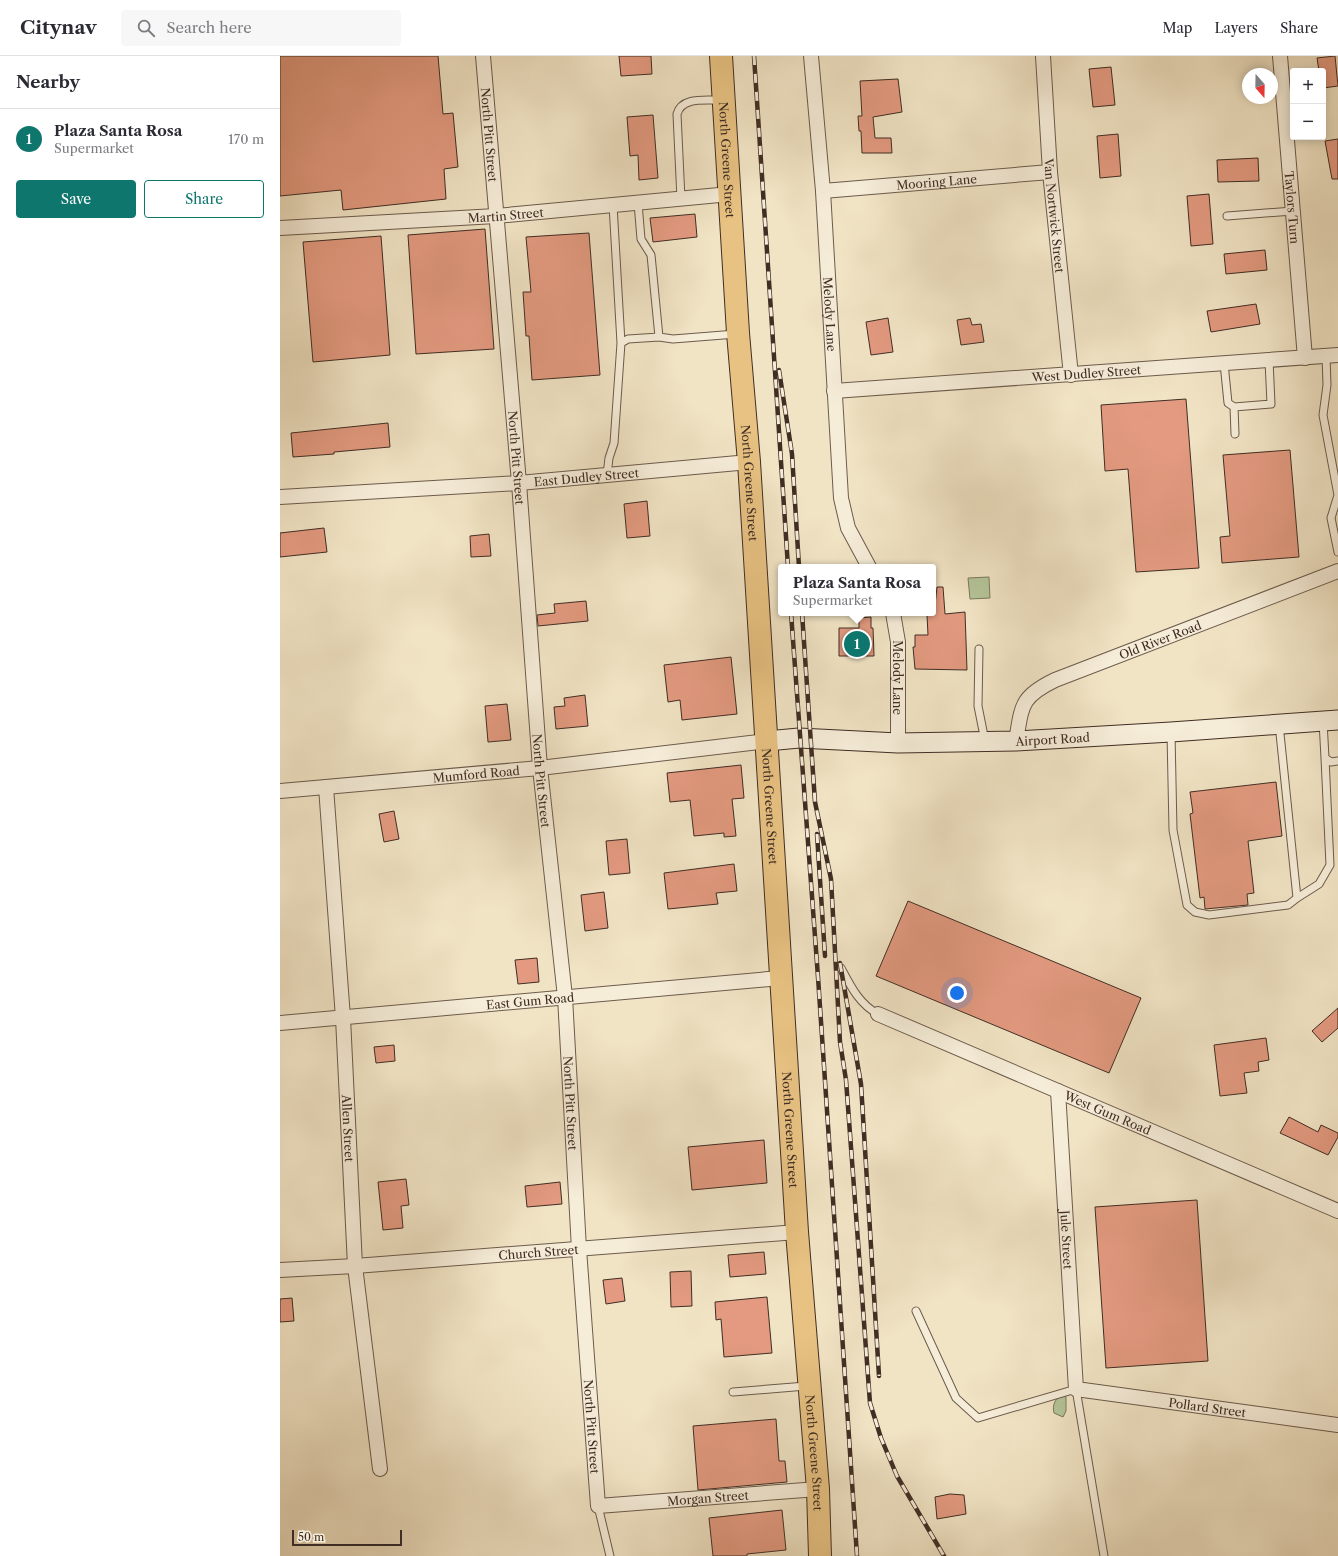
<!DOCTYPE html>
<html lang="en">
<head>
<meta charset="utf-8">
<style>
  body { margin:0; font-family:"Libre Caslon Text",serif; background:#f7f7f7; color:#2b2b33 }
  .controls { position:absolute; right:12px; top:12px; display:grid; overflow:hidden; border-radius:4px; box-shadow:0 2px 10px #0003 }
  .controls button { width:36px; height:36px; display:grid; place-items:center; padding:0; border:0; border-bottom:1px solid #e1e1e2; background:#fff; color:#2b2b33; font:20px sans-serif }
  .compass { position:absolute; left:962px; top:12px; width:36px; height:36px; border-radius:50%; background:#fff; box-shadow:0 2px 10px #0003; rotate:160deg }
  .scale { position:absolute; left:12px; bottom:10px; width:110px; box-sizing:border-box; padding-left:4px; border:2px solid #402d24; border-top:0; font-size:11px; line-height:14px; white-space:nowrap; color:#402d24; -webkit-text-stroke:3px #f6edd9; paint-order:stroke }
  .you { position:absolute; left:677px; top:937px; width:14px; height:14px; margin:-10px; border:3px solid #fff; border-radius:50%; background:#1a73e8; box-shadow:0 0 0 6px #1a73e833 }
  .badge { display:grid; place-items:center; width:26px; height:26px; border-radius:50%; background:#0f766e; color:#fff; font-size:13px; font-weight:700 }
  .pin { position:absolute; translate:-50% -50%; border:2px solid #fff; box-shadow:0 1px 4px #0006 }
  .popup { position:absolute; left:498px; top:508px; width:158px; height:52px; box-sizing:border-box; display:grid; place-content:center; border-radius:4px; background:#fff; filter:drop-shadow(0 1px 3px #0005); font-size:13px; white-space:nowrap; color:#7c7c81 }
  .popup b { font-size:15px; color:#2b2b33 }
  .popup::after { content:''; position:absolute; left:50%; top:100%; margin-left:-8px; border:8px solid transparent; border-top-color:#fff }
  .list { margin:0; padding:0; list-style:none }
  h2 { display:flex; justify-content:space-between; align-items:center; height:52px; margin:0; padding:0 16px; font-size:17px }
  h2 small { font-size:13px; font-weight:400; color:#7c7c81 }
  .list li { display:grid; grid-template-columns:26px 1fr auto; gap:12px; align-items:center; box-sizing:border-box; height:60px; padding:0 16px; border-top:1px solid #e1e1e2 }
  .list b { display:block; font-size:15px; white-space:nowrap }
  .list p { margin:0; font-size:13px; white-space:nowrap; color:#7c7c81 }
  .list em { font-size:13px; font-style:normal; color:#7c7c81 }
  .actions { display:flex; gap:8px; padding:12px 16px }
  .actions a { flex:1; padding:9px 0; border:1px solid #0f766e; border-radius:4px; text-align:center; font-size:14px; color:#0f766e }
  .actions .main { background:#0f766e; color:#fff }
  .icon { flex:none; width:22px; height:22px; fill:none; stroke:currentColor; stroke-width:2; stroke-linecap:round; stroke-linejoin:round }
  .map { position:relative; flex:none; width:1058px; height:1500px; overflow:hidden }
  header { display:flex; align-items:center; gap:24px; box-sizing:border-box; height:56px; padding:0 20px; background:#fff; border-bottom:1px solid #e1e1e2 }
  header strong { font-size:19px }
  nav { display:flex; gap:22px; margin-inline-start:auto; font-size:14px }
  .search { width:280px; height:36px; background:#f7f7f7; display:flex; align-items:center; gap:10px; box-sizing:border-box; padding:0 14px; border-radius:4px; color:#7c7c81; font-size:15px }
  main { display:flex }
  aside { flex:1; background:#fff }
  .map>svg:first-child { display:block }
  .green { fill:#b4c599; stroke:#7a795e }
  .building { fill:#e39a80; stroke:#402d24 }
  .lines { fill:none; stroke-linecap:round; stroke-linejoin:round }
  .lane-casing { stroke:#6c5b4c; stroke-width:9 }
  .street-casing { stroke:#6c5b4c; stroke-width:16 }
  .secondary-casing { stroke:#402d24; stroke-width:21 }
  .primary-casing { stroke:#402d24; stroke-width:24 }
  .lane { stroke:#f6edd9; stroke-width:7 }
  .street { stroke:#f6edd9; stroke-width:14 }
  .secondary { stroke:#f6edd9; stroke-width:19 }
  .primary { stroke:#e8c282; stroke-width:22 }
  .rail-casing { stroke:#402d24; stroke-width:4.5 }
  .rail { stroke:#f6edd9; stroke-width:3; stroke-dasharray:9; stroke-linecap:butt }
  .labels { text-anchor:middle; dominant-baseline:central; stroke-width:3; stroke-linejoin:round; paint-order:stroke }
  .street-label { font-size:12px; fill:#402d24; stroke:#f6edd9 }
</style>
</head>
<body>
<header>
<strong>Citynav</strong>
<div class="search"><svg class="icon" aria-label="search" viewBox="0 0 24 24"><circle cx="10" cy="10" r="6"/><path d="M15 15l6 6"/></svg>Search here</div>
<nav><a>Map</a><a>Layers</a><a>Share</a></nav>
</header>
<main>
<aside>
<h2>Nearby<small></small></h2>
<ul class="list">
<li><span class="badge">1</span><div><b>Plaza Santa Rosa</b><p>Supermarket</p></div><em>170 m</em></li>
</ul>
<div class="actions"><a class="main">Save</a><a>Share</a></div>
</aside>
<div class="map">
<svg width="1058" height="1500" viewBox="0 0 1058 1500">
  <rect width="100%" height="100%" fill="#f1e4c5"/>
  <filter id="stains"><feTurbulence type="fractalNoise" baseFrequency=".005" numOctaves="4"/><feColorMatrix values="0 0 0 0 .2 0 0 0 0 .09 0 0 0 0 .02 0 0 0 .5 -.17"/></filter>
  <radialGradient id="worn" r=".72"><stop offset=".6" stop-color="#630" stop-opacity="0"/><stop offset="1" stop-color="#630" stop-opacity=".3"/></radialGradient>
  <path class="green" d="M709 521 710 542 690 543 688 522Z
    M783 1339 786 1341V1355L783 1361 774 1357C772 1349 775 1342 783 1339Z"/>
  <path class="building" d="M0 0H158L163 58 173 57 178 111 164 113 166 143 63 154 61 134 0 140Z
    M339 0H371L372 18 341 20Z
    M1055 0 1058 30 1043 32V15H1039L1037 2Z
    M831 11 835 49 813 51 809 13Z
    M618 23 622 56 593 61 595 82H611L612 97H582L581 75H579L578 60H582L580 25Z
    M373 59 378 122 359 124 358 99 350 100 347 61Z
    M838 78 841 120 820 122 817 80Z
    M1058 83V123H1052L1045 85Z
    M978 102 979 125 938 126 937 104Z
    M929 138 933 188 911 190 907 140Z
    M415 158 417 181 373 186 370 162Z
    M205 173 214 293 136 298 128 179Z
    M309 177 320 319 252 324 249 280H246L243 236H251L246 181Z
    M101 180 110 299 33 306 23 186Z
    M985 194 987 214 946 218 944 198Z
    M976 248 980 268 931 276 927 255Z
    M608 262 613 296 591 299 586 266Z
    M690 262 692 269 701 268 704 286 681 289 677 264Z
    M906 343 919 512 856 516 848 413 825 415 821 349Z
    M108 367 110 391 54 396V398L13 401 11 377Z
    M1010 394 1019 501 942 507 940 481 950 480 943 399Z
    M367 445 370 480 347 482 344 448Z
    M44 472 47 496 0 501V477Z
    M209 478 211 500 191 501 190 480Z
    M657 531H663L665 558 685 556 687 614 635 613 633 591H635V579H648L647 559 654 558Z
    M306 545 308 565 258 570 257 559 275 557 274 548Z
    M591 561V572H593L594 600H559V572H579V562Z
    M451 601 457 658 402 664 400 644 388 646 384 609Z
    M305 639 308 670 276 673 274 651 285 650 284 642Z
    M227 648 231 684 208 686 205 650Z
    M461 709 464 742 452 743 456 780 444 781V777L414 780 410 744 390 746 387 717Z
    M996 726 1002 780 968 785 974 837 967 838 968 849 925 853 924 841 920 842 910 758 913 757 910 736Z
    M114 755 119 783 104 786 99 758Z
    M347 783 350 817 329 819 326 785Z
    M454 808 457 835 436 837 438 848 388 853 384 817Z
    M324 836 328 872 305 875 301 839Z
    M628 845 861 942 829 1017 596 920Z
    M257 902 259 926 238 928 235 904Z
    M1058 952V972L1042 986 1032 975Z
    M986 982 989 1004 978 1006 979 1015 964 1017 967 1037 940 1040 934 989Z
    M114 989 115 1005 96 1007 94 991Z
    M1009 1061 1038 1076 1041 1069 1058 1077V1081L1048 1099 1000 1077Z
    M484 1084 487 1127 412 1134 408 1091Z
    M126 1123 129 1149 121 1150 123 1172 103 1174 98 1126Z
    M280 1126 282 1148 247 1151 245 1130Z
    M917 1144 928 1305 826 1312 815 1151Z
    M484 1196 486 1218 450 1221 448 1199Z
    M411 1215 412 1250 391 1251 390 1216Z
    M342 1222 345 1245 326 1248 323 1224Z
    M487 1241 492 1297 444 1301 441 1263 436 1264 435 1246Z
    M12 1242 14 1265 0 1266V1243Z
    M496 1363 499 1405H505L507 1426 418 1434 413 1370Z
    M670 1438 684 1439 686 1458 657 1463 655 1441Z
    M502 1454 506 1494 467 1498V1500H433L429 1462Z"/>
  <g class="lines">
    <g class="lane-casing">
      <path id="lane" d="M401 143 397 58C402 40 426 45 442 44
        M358 147 361 183 371 199 379 281 393 283 456 278
        M333 149 341 287
        M947 160 1013 155
        M1046 300 1047 329 1043 359 1058 439
        M944 307 948 347 954 351
        M955 378 954 351 991 348 989 304
        M327 419 329 402 334 387 341 287 348 283 379 281
        M1058 439 1051 462 1058 496
        M699 593 698 650 705 685
        M1043 665 1045 702 1051 706 1058 705
        M891 677 893 774 907 849 915 856 929 859 1008 849 1017 842 999 668
        M1017 842 1039 828 1050 809 1045 702
        M561 912C570 929 579 948 598 958
        M636 1255 676 1342 698 1362 796 1333 824 1500
        M453 1336 526 1330
        M318 1450 330 1500"/>
    </g>
    <g class="street-casing">
      <g id="street">
        <path id="s1" d="M203 0 239 427 260 712 285 941 299 1193 318 1450 538 1433"/>
        <path id="s2" d="M531 0 543 135 561 442 568 472 589 511"/>
        <path id="s3" d="M763 0 770 116 791 319"/>
        <path id="s4" d="M1000 0 1025 302"/>
        <path id="s5" d="M543 135 770 116"/>
        <path id="s6" d="M0 172 216 160 450 138"/>
        <path id="s7" d="M554 335 1058 299"/>
        <path id="s8" d="M0 441 239 427 469 406"/>
        <path id="s9" d="M613 557 618 586V687"/>
        <path id="s10" d="M736 685C742 650 740 641 775 624L1058 515"/>
        <path id="s11" d="M46 731 63 962 75 1210 100 1413"/>
        <path id="s12" d="M0 735 260 712 487 685"/>
        <path id="s13" d="M598 958 1058 1155"/>
        <path id="s14" d="M0 967 500 922"/>
        <path id="s15" d="M778 1035 796 1333 1058 1369"/>
        <path id="s16" d="M0 1214 75 1210 517 1176"/>
      </g>
    </g>
    <g class="secondary-casing">
      <g id="secondary">
        <path id="s17" d="M487 685 519 682 618 687 736 685 891 676 1058 664"/>
      </g>
    </g>
    <g class="primary-casing">
      <g id="primary">
        <path id="s18" d="M441 0 458 277 469 406 517 1176 538 1433 540 1500"/>
      </g>
    </g>
    <use href="#lane" class="lane"/>
    <use href="#street" class="street"/>
    <use href="#secondary" class="secondary"/>
    <use href="#primary" class="primary"/>
    <g class="rail-casing">
      <path id="rail" d="M474 0 508 511
        M499 314 512 398 519 511
        M511 557 538 921 577 1500
        M522 557 535 746 551 823 560 986 566 1024 590 1347 601 1382 617 1420 664 1500
        M537 778 545 900
        M560 907 581 1028 599 1320"/>
    </g>
    <use href="#rail" class="rail"/>
  </g>
  <g class="labels">
    <g class="street-label">
      <text stroke="none"><textPath href="#s1" startOffset="79">North Pitt Street</textPath></text>
      <text stroke="none"><textPath href="#s18" startOffset="104">North Greene Street</textPath></text>
      <text stroke="none"><textPath href="#s5" startOffset="114">Mooring Lane</textPath></text>
      <text stroke="none"><textPath href="#s4" startOffset="152">Taylors Turn</textPath></text>
      <text stroke="none"><textPath href="#s6" startOffset="226">Martin Street</textPath></text>
      <text stroke="none"><textPath href="#s3" startOffset="160">Van Nortwick Street</textPath></text>
      <text stroke="none"><textPath href="#s2" startOffset="259">Melody Lane</textPath></text>
      <text stroke="none"><textPath href="#s7" startOffset="253">West Dudley Street</textPath></text>
      <text stroke="none"><textPath href="#s1" startOffset="403">North Pitt Street</textPath></text>
      <text stroke="none"><textPath href="#s8" startOffset="307">East Dudley Street</textPath></text>
      <text stroke="none"><textPath href="#s18" startOffset="428">North Greene Street</textPath></text>
      <text stroke="none"><textPath href="#s10" startOffset="190">Old River Road</textPath></text>
      <text stroke="none"><textPath href="#s9" startOffset="65">Melody Lane</textPath></text>
      <text stroke="none"><textPath href="#s17" startOffset="286">Airport Road</textPath></text>
      <text stroke="none"><textPath href="#s12" startOffset="197">Mumford Road</textPath></text>
      <text stroke="none"><textPath href="#s1" startOffset="727">North Pitt Street</textPath></text>
      <text stroke="none"><textPath href="#s18" startOffset="752">North Greene Street</textPath></text>
      <text stroke="none"><textPath href="#s14" startOffset="251">East Gum Road</textPath></text>
      <text stroke="none"><textPath href="#s1" startOffset="1051">North Pitt Street</textPath></text>
      <text stroke="none"><textPath href="#s13" startOffset="250">West Gum Road</textPath></text>
      <text stroke="none"><textPath href="#s11" startOffset="342">Allen Street</textPath></text>
      <text stroke="none"><textPath href="#s18" startOffset="1076">North Greene Street</textPath></text>
      <text stroke="none"><textPath href="#s15" startOffset="149">Jule Street</textPath></text>
      <text stroke="none"><textPath href="#s16" startOffset="259">Church Street</textPath></text>
      <text stroke="none"><textPath href="#s15" startOffset="431">Pollard Street</textPath></text>
      <text stroke="none"><textPath href="#s1" startOffset="1375">North Pitt Street</textPath></text>
      <text stroke="none"><textPath href="#s18" startOffset="1400">North Greene Street</textPath></text>
      <text stroke="none"><textPath href="#s1" startOffset="1565">Morgan Street</textPath></text>
    </g>
  </g>
  <rect width="100%" height="100%" filter="url(#stains)"/>
  <rect width="100%" height="100%" fill="url(#worn)"/>
</svg>
<div class="controls">
<button>+</button>
<button>−</button>
</div>
<svg class="compass" viewBox="-18 -18 36 36"><path d="M0-13l5 13h-10z" fill="#e53935"/><path d="M0 13l5-13h-10z" fill="#7c7c81"/></svg>
<div class="scale">50 m</div>
<div class="you"></div>
<div class="pin badge" style="left:577px;top:588px">1</div>
<div class="popup"><b>Plaza Santa Rosa</b>Supermarket</div>
</div>
</main>
</body>
</html>
